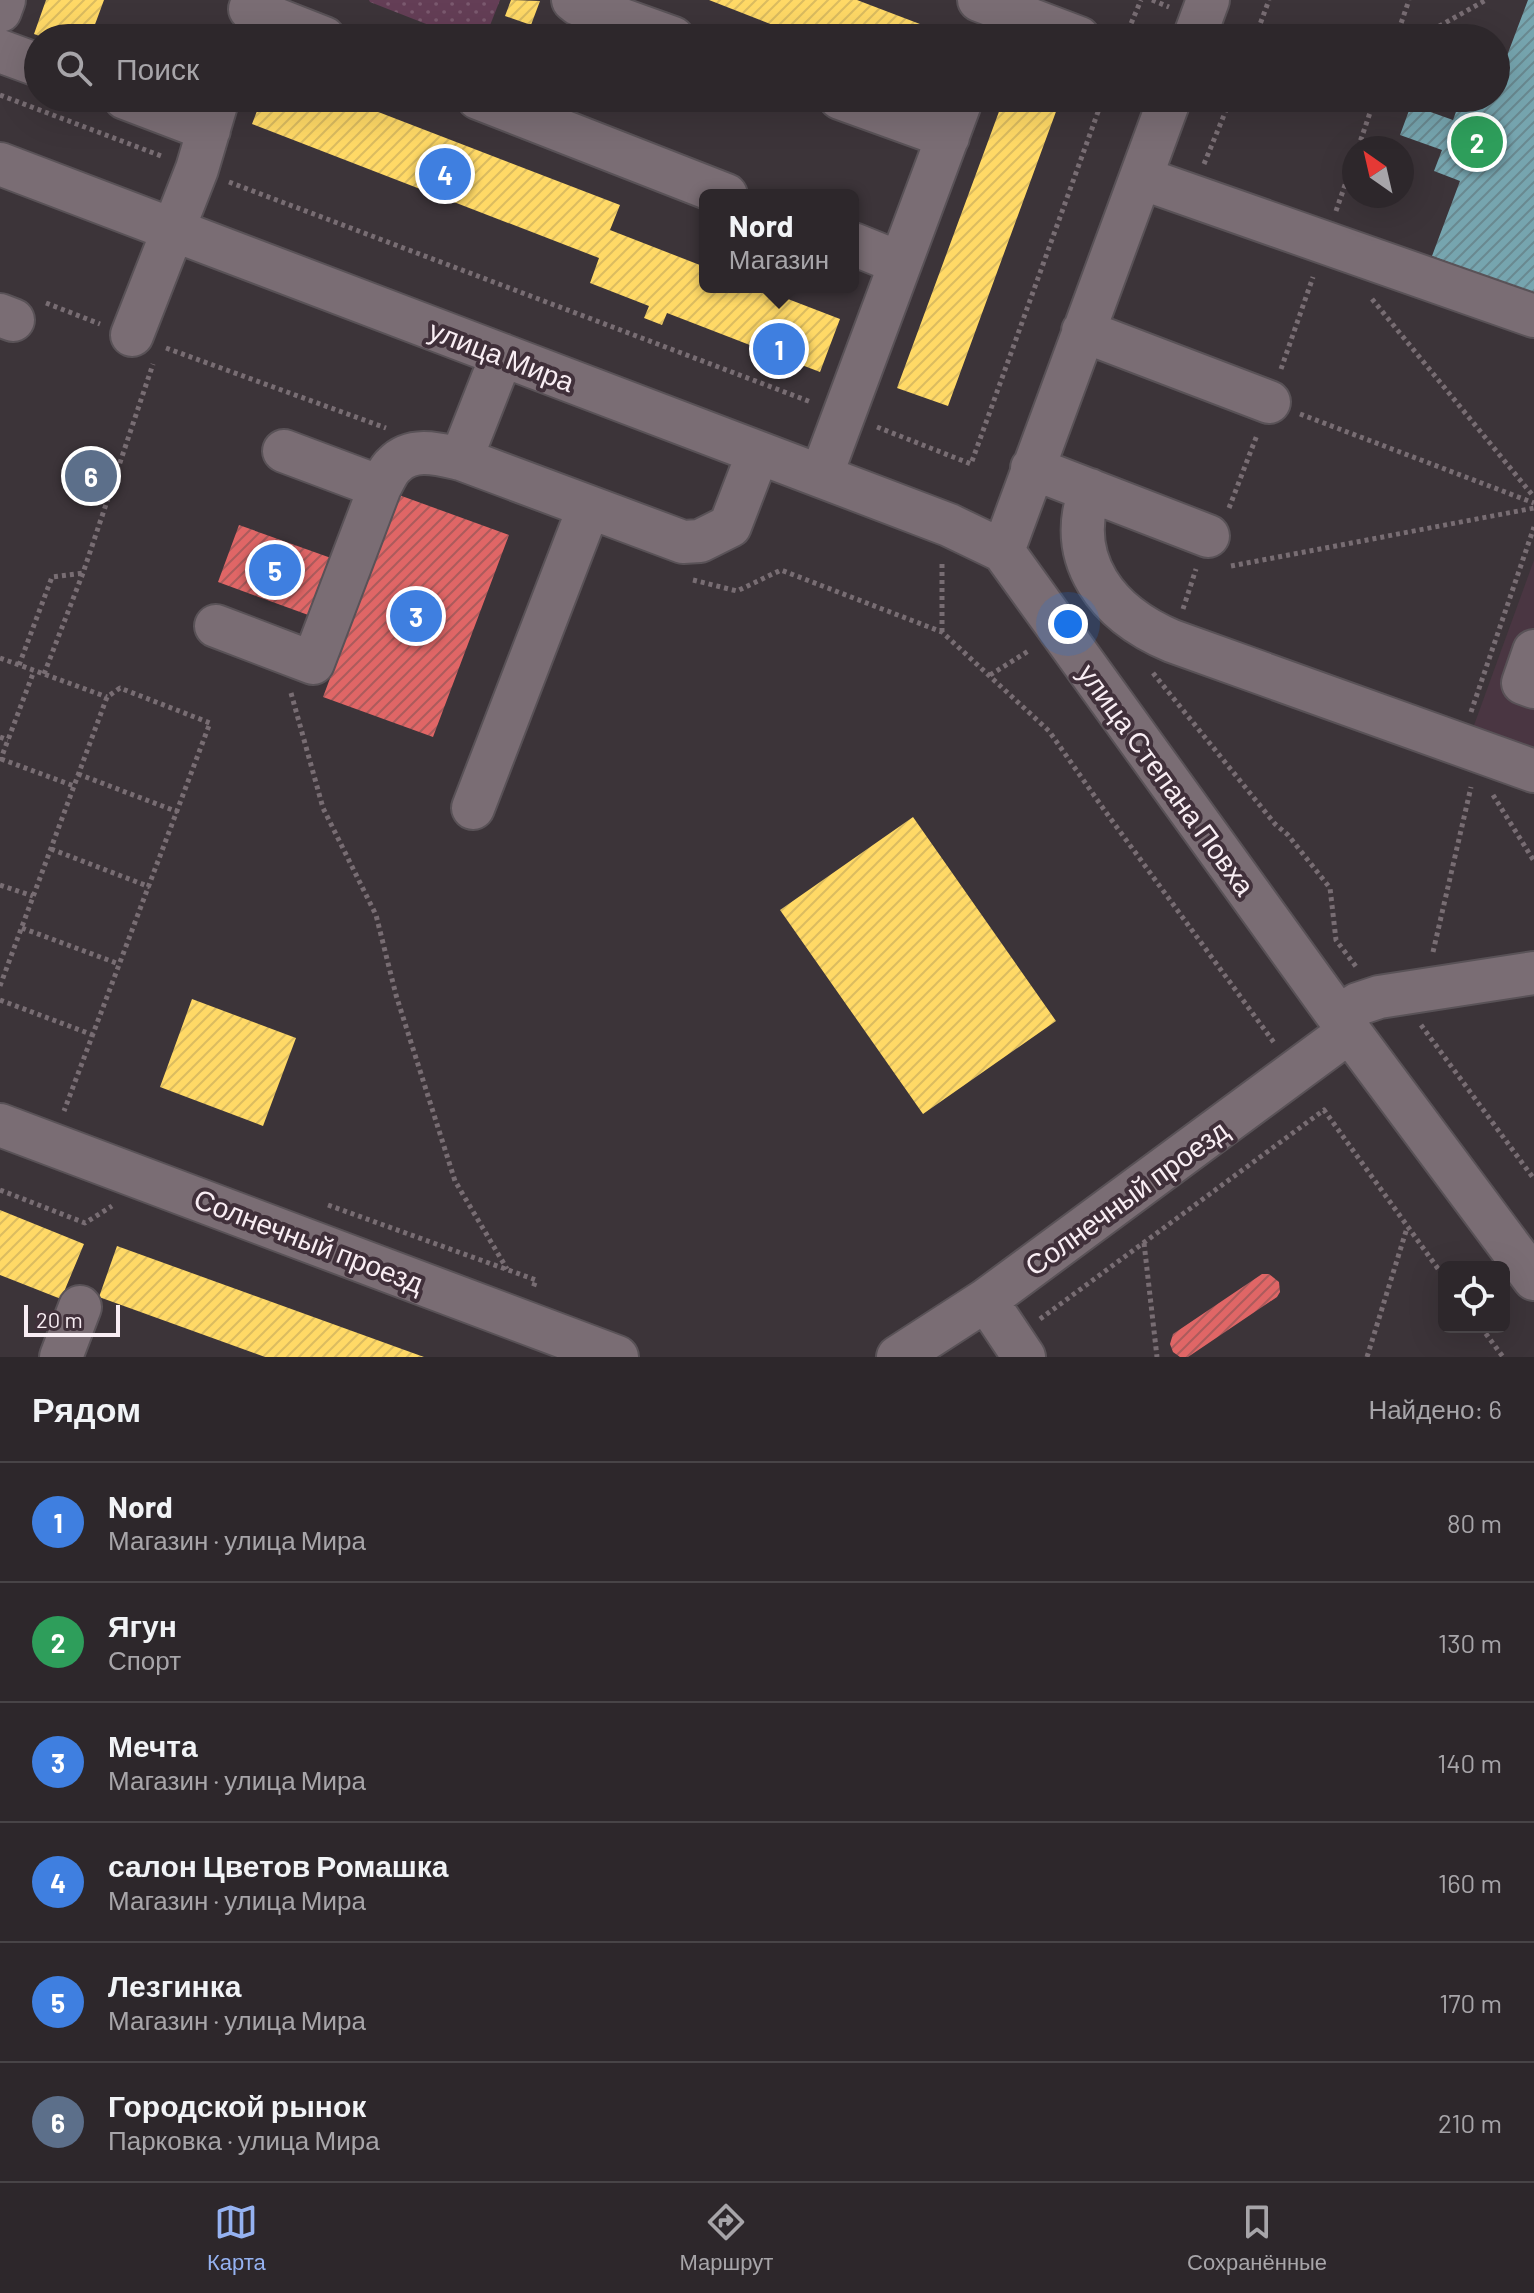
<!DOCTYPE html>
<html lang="ru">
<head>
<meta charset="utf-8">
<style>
  body { margin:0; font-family:Barlow,sans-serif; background:#352f33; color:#f1f3f6 }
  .controls { position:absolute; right:24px; bottom:24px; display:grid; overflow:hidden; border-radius:12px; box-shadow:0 8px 32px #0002 }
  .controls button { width:72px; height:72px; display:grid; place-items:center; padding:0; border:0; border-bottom:2px solid #484447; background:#2d272b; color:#f1f3f6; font:40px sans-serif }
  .compass { position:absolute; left:1342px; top:136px; width:72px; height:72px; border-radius:50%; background:#2d272b; box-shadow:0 8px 32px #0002; rotate:326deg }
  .scale { position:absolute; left:24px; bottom:20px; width:96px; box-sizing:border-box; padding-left:8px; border:4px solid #f8edf3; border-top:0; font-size:22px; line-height:28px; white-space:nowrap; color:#f8edf3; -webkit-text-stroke:6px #40303a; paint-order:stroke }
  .you { position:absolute; left:1068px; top:624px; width:28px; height:28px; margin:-20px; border:6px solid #fff; border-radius:50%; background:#1a73e8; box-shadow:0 0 0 12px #1a73e833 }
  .badge { display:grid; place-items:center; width:52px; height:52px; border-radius:50%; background:#95b2f1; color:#fff; font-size:26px; font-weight:700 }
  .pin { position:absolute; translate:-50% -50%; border:4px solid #fff; box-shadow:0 2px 8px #0006 }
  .popup { position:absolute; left:699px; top:189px; width:160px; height:104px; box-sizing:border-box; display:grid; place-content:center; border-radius:12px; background:#2d272b; filter:drop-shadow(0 2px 6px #0005); font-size:26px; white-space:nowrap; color:#a7a5a9 }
  .popup b { font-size:30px; color:#f1f3f6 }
  .popup::after { content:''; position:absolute; left:50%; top:100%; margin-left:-16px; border:16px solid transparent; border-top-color:#2d272b }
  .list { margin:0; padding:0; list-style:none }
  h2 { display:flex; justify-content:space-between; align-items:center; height:104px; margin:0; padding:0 32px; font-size:34px }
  h2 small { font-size:26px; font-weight:400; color:#a7a5a9 }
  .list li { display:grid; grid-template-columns:52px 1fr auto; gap:24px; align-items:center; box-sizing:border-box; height:120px; padding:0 32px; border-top:2px solid #484447 }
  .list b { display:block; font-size:30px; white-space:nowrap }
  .list p { margin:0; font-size:26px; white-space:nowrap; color:#a7a5a9 }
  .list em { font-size:26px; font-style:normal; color:#a7a5a9 }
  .icon { flex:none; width:44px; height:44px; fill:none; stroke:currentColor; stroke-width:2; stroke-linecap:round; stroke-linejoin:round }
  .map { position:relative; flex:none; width:1534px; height:1357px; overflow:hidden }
  .search { position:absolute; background:#2d272b; box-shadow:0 8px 32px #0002; left:24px; right:24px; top:24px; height:88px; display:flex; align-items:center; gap:20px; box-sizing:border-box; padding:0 28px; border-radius:44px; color:#a7a5a9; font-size:30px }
  .sheet { height:824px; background:#2d272b }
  nav { display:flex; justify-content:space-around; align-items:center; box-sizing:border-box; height:112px; border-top:2px solid #484447; background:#2d272b; font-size:22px; color:#a7a5a9 }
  nav a { display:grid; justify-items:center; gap:4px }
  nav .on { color:#95b2f1 }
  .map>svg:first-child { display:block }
  .built { fill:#4a3642 }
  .green { fill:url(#green-dots) }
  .homes { fill:url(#homes-hatch) }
  .shops { fill:url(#shops-hatch) }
  .public { fill:url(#public-hatch) }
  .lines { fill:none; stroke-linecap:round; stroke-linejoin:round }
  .minor-casing { stroke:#595257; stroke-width:46 }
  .path { stroke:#786d73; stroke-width:5; stroke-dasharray:4 4; stroke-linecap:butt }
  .minor { stroke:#7a6d74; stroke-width:42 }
  .labels { text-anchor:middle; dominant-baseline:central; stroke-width:8; stroke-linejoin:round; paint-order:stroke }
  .street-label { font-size:28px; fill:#f8edf3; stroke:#40303a }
</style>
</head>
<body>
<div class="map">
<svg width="1534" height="1357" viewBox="0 0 1534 1357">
  <defs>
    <pattern id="green-dots" width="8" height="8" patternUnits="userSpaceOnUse" patternTransform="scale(2)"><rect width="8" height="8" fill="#643e56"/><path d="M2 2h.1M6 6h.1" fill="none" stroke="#7b5a6f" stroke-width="1.8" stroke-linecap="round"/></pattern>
    <pattern id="homes-hatch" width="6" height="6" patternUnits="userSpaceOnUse" patternTransform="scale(2)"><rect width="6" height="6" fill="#ffd966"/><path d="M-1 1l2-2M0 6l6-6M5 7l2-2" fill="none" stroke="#dbbc60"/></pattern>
    <pattern id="shops-hatch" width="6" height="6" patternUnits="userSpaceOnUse" patternTransform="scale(2)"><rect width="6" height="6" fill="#e06666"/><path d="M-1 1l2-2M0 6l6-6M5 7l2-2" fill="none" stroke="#ac5b5c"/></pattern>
    <pattern id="public-hatch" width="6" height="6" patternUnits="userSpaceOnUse" patternTransform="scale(2)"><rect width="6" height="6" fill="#76a5af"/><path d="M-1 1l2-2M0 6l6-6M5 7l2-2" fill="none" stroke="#698990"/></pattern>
  </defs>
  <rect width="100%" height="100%" fill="#3c3439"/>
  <path class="built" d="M1534 560V749L1473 728Z"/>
  <path class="green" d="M369 0H500L485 38H462L370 2Z"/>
  <path class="homes" d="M46 0H104L90 38H45L34 34Z
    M511 0 540 1 531 25 505 16Z
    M709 0H857L933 29 929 38H806Z
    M262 98H342L620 205 610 230 705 267V287H757L840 319 820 372 667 313 662 325 644 318 649 306 590 283 599 258 252 124Z
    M1004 98H1061L948 406 897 388Z
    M913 817 1056 1021 923 1114 780 910Z
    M192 999 296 1038 263 1126 160 1087Z
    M0 1210 84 1244 61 1299 0 1275Z
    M117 1246 424 1357H265L99 1297Z"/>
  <path class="shops" d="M399 495 509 535 433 737 323 697Z
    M239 525 331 558 311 616 218 582Z
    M1262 1274H1269L1279 1282 1280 1292 1277 1297 1188 1357H1180L1173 1352 1170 1344 1173 1334Z"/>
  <path class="public" d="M1528 0H1534V294L1432 256 1460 181 1434 171 1442 150 1400 135 1411 105 1453 120 1461 98H1496V57L1505 61Z"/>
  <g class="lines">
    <g class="minor-casing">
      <path id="minor" d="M573 0 578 4 673 38
        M979 0 1079 38
        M250 9 324 38
        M0 11 4 0
        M1194 38 1208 0
        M0 51 38 65
        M125 98 209 130
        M478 98 726 195
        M840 98 948 137
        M0 164 949 525 1003 551 1338 1016 1534 1279
        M1141 178 1534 316
        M853 244 900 263
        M0 315 13 320
        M1083 331 1269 402
        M132 335 197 169 218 98
        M284 451 380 487
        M461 459 502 355
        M1032 468 1208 536
        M821 476 962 98
        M1090 490C1065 561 1108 614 1172 641L1534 771
        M1003 551 1170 98
        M216 626 313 663 380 487C384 480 388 470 394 465 412 446 439 454 461 459L683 542 700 541 730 526 758 453
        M1534 651 1523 683 1534 687
        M473 808 589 507
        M1338 1016 1358 1004 1379 997 1534 973
        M0 1125 617 1357
        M986 1300 1024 1357
        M61 1357 80 1307
        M898 1357 986 1300 1350 1031"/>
    </g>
    <path class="path" d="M1152 0 1169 7
      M1235 31 1255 38
      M1125 38 1141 0
      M1255 38 1269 0
      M1396 38 1409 0
      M1418 38 1486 0
      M0 95 164 157
      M1358 148 1375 98
      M1204 164 1231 98
      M229 182 811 402
      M1336 211 1354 159
      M1372 299 1534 497
      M46 303 100 324
      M166 348 386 428
      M1281 369 1313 277
      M1300 414 1534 503
      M877 427 971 464 1103 98
      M1229 508 1257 435
      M1231 566 1534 508
      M693 580 737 591 781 570 942 632 1049 731 1105 811 1275 1044
      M1183 609 1196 569
      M942 632V561
      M0 658 107 697
      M19 665 52 577 83 573
      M1153 673 1275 824 1288 835 1330 888 1336 940 1357 968
      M44 674 83 573 153 364
      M990 675 1030 650
      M291 693 323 808 376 915 396 995 455 1181 507 1269
      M1471 712 1534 527
      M0 737 8 740
      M1 759 74 786
      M0 761 34 671
      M78 774 178 812
      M1493 795 1534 861
      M51 849 150 887
      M0 885 33 896
      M22 928 119 964
      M1433 952 1471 787
      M0 986 107 697 120 688 210 723 64 1111
      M0 1000 93 1035
      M1421 1025 1534 1179
      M0 1190 85 1223 112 1206
      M328 1205 536 1280 533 1288
      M1144 1243 1157 1357
      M1040 1319 1324 1110 1444 1277
      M1481 1327 1503 1357
      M1367 1357 1407 1228"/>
    <use href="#minor" class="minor"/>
  </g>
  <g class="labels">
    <g class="street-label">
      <text transform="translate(502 355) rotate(21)">улица Мира</text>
      <text transform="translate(1167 779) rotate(54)">улица Степана Повха</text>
      <text transform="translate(1126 1197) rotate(-36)">Солнечный проезд</text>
      <text transform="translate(309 1240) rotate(21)">Солнечный проезд</text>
    </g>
  </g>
</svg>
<div class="controls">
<button><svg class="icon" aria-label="locate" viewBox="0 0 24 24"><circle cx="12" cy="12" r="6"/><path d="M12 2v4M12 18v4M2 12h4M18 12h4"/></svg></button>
</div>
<svg class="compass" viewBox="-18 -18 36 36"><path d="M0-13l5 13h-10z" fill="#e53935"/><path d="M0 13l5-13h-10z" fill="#a7a5a9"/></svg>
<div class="scale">20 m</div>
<div class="you"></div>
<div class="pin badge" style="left:779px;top:349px;background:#3f7fe0">1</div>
<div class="popup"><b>Nord</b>Магазин</div>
<div class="pin badge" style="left:1477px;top:142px;background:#2e9e5b">2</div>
<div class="pin badge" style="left:416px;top:616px;background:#3f7fe0">3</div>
<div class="pin badge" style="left:445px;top:174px;background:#3f7fe0">4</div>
<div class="pin badge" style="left:275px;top:570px;background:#3f7fe0">5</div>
<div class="pin badge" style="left:91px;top:476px;background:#5c6f8a">6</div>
<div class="search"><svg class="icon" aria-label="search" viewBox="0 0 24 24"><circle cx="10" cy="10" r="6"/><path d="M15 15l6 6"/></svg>Поиск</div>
</div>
<section class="sheet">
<h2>Рядом<small>Найдено: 6</small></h2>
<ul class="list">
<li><span class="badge" style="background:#3f7fe0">1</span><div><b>Nord</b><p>Магазин · улица Мира</p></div><em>80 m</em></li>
<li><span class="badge" style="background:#2e9e5b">2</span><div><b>Ягун</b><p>Спорт</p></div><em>130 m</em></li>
<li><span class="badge" style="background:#3f7fe0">3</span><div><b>Мечта</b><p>Магазин · улица Мира</p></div><em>140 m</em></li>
<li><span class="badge" style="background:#3f7fe0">4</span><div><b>салон Цветов Ромашка</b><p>Магазин · улица Мира</p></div><em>160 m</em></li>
<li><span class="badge" style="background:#3f7fe0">5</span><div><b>Лезгинка</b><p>Магазин · улица Мира</p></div><em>170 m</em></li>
<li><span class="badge" style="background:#5c6f8a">6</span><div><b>Городской рынок</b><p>Парковка · улица Мира</p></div><em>210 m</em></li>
</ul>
</section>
<nav>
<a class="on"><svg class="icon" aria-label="map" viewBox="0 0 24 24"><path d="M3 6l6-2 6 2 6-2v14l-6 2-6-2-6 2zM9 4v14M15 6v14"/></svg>Карта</a>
<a><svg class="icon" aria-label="directions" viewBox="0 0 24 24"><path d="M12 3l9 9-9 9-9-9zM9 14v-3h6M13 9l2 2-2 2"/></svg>Маршрут</a>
<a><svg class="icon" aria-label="saved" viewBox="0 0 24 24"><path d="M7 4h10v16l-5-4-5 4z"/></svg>Сохранённые</a>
</nav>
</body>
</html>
